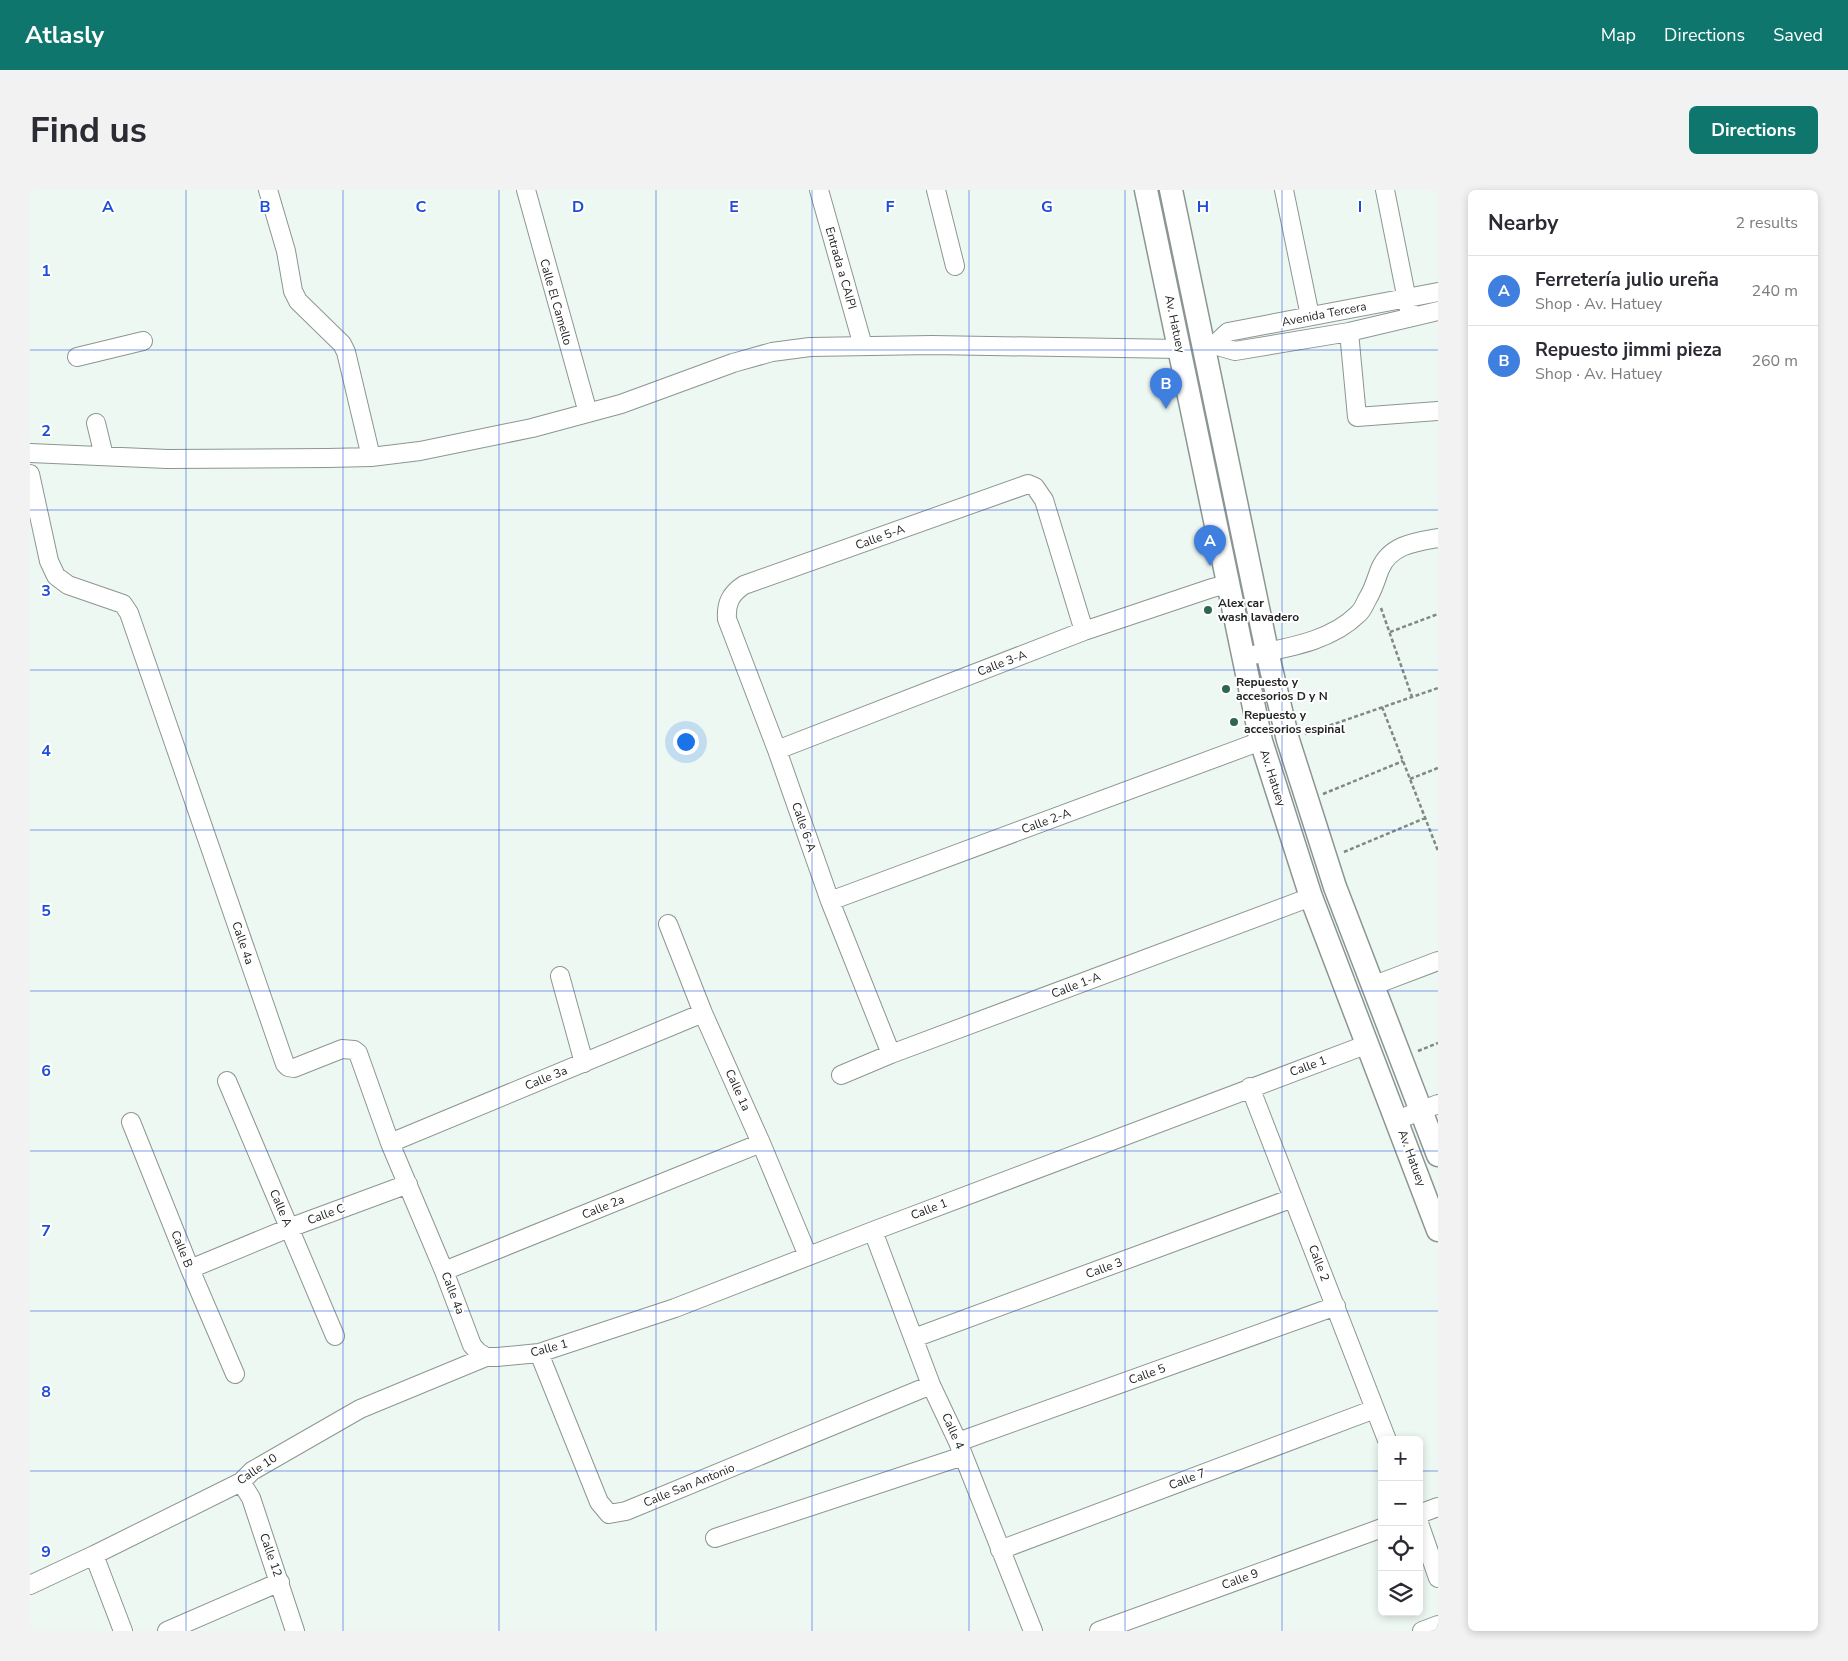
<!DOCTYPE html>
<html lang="en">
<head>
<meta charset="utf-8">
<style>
  body { margin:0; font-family:"Nunito Sans",sans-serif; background:#f2f2f3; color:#2b2b33 }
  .controls { position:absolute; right:15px; bottom:15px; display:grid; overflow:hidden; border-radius:8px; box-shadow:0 2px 8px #0003 }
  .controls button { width:45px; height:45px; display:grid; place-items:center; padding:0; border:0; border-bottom:1px solid #e1e1e2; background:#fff; color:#2b2b33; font:25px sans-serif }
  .you { position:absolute; left:655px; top:551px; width:18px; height:18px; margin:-12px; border:4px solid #fff; border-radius:50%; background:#1a73e8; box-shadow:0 0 0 8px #1a73e833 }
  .badge { display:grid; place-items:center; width:32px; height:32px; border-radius:50%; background:#0f766e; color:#fff; font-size:16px; font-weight:700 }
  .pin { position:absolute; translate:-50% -41px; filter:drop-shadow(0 1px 2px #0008) }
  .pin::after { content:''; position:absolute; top:26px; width:18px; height:15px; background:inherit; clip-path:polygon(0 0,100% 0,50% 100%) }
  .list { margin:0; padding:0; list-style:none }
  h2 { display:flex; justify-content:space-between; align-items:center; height:65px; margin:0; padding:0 20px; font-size:21px }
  h2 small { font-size:16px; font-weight:400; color:#7c7c81 }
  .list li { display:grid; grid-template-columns:32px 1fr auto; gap:15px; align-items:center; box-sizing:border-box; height:70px; padding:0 20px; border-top:1px solid #e1e1e2 }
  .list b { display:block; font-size:19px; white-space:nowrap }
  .list p { margin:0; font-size:16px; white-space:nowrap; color:#7c7c81 }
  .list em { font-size:16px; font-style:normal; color:#7c7c81 }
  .icon { flex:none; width:28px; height:28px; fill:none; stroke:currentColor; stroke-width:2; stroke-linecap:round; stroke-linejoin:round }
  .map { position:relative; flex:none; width:1408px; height:1441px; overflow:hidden; border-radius:8px }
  header { display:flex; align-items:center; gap:30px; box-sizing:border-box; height:70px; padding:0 25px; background:#0f766e; color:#fff }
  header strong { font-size:24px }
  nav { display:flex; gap:28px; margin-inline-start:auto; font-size:18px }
  .intro { display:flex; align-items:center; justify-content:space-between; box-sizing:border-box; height:120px; padding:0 30px }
  h1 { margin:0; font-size:35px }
  .button { padding:12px 22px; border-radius:8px; background:#0f766e; color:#fff; font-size:18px; font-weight:700 }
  main { display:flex; gap:30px; padding:0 30px }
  aside { flex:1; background:#fff; border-radius:8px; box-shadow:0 2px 8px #0003 }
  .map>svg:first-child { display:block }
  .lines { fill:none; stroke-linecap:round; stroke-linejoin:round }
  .minor-casing { stroke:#8c9691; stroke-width:20 }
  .major-casing { stroke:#8c9691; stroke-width:25 }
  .path { stroke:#828884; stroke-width:2.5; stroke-dasharray:4 2.5; stroke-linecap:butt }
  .minor { stroke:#fff; stroke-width:18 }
  .major { stroke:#fff; stroke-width:22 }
  .grid { fill:none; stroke:#1d4ed8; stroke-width:1; stroke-opacity:0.55 }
  .poi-dot { fill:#2f664e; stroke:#fff; stroke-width:2 }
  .labels { text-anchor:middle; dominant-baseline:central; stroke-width:4; stroke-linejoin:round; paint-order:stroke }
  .street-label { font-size:12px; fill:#232624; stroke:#fff }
  .poi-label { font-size:12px; font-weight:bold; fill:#232624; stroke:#fff; text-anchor:start }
  .grid-label { font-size:16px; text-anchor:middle; font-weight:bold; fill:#1d4ed8; stroke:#fff; stroke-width:4; stroke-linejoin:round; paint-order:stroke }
</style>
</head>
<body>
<header>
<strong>Atlasly</strong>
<nav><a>Map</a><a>Directions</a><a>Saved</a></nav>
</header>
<div class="intro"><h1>Find us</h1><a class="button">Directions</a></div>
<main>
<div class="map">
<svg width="1408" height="1441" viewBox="0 0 1408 1441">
  <rect width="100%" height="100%" fill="#eef8f3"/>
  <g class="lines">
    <g class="minor-casing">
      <path id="minor" d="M238 0 256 61 263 101 268 111 312 154 316 162 341 267
        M496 0 558 223
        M789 0 833 156
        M906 0 925 76
        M1254 0 1280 126
        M1355 0 1379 120
        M1319 142 1327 227 1408 221
        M1184 155 1198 142 1408 102
        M1174 156 1184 155 1205 161 1319 142 1408 121
        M47 167 113 151
        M66 233 74 266
        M0 263 137 269 298 268 341 267 390 261 502 238 591 214 703 173 742 162 780 157 902 155 1150 159
        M0 284 19 371 26 386 38 395 93 414 99 423 255 874 258 877 264 878 312 859 324 860 328 863 360 953 414 1081 442 1155 448 1162 456 1167H467L509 1163 645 1118 843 1041 1338 854
        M1214 467C1253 458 1299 453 1328 424 1333 420 1335 413 1338 408 1344 398 1346 389 1350 379 1360 355 1385 352 1408 348
        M747 560 1054 441 1182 398 1199 394
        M800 711 1231 551
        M638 734 673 823 731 953 778 1066
        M530 786 554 873
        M1342 796 1408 771
        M861 864 800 711 747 560 697 429C696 414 700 404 714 395L998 294 1005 297 1014 310 1054 441
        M811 885 861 864 1281 707
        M197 891 305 1146
        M1220 897 1357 1250
        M1367 930 1408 914
        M101 932 160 1079 205 1184
        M360 953 673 823
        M843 1041 901 1195 928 1252 1003 1441
        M160 1079 259 1038 378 994
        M414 1081 731 953
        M884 1148 1263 1008
        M509 1163 569 1312 579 1324 596 1321 901 1195
        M928 1252 1306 1116
        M211 1292 221 1308 265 1441
        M1389 1324 1408 1317
        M1389 1333 1408 1388
        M685 1348 933 1266
        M970 1360 1345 1219
        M64 1365 93 1441
        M0 1395 64 1365 211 1292 222 1281 330 1219 456 1167
        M137 1441 250 1392
        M1069 1441 1352 1338
        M1392 1441 1408 1435"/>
    </g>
    <g class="major-casing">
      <path id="major" d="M1116 0 1231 551 1281 707 1408 1040
        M1141 0 1238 466 1258 550 1305 697 1408 965"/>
    </g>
    <path class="path" d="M1351 418 1382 507
      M1360 442 1408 424
      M1352 517 1408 661
      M1275 544 1408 498
      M1380 589 1408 578
      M1293 604 1373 571
      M1314 662 1395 628
      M1388 861 1408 853"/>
    <use href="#minor" class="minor"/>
    <use href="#major" class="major"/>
  </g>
  <path class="grid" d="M156 0V1441M313 0V1441M469 0V1441M626 0V1441M782 0V1441M939 0V1441M1095 0V1441M1252 0V1441M0 160H1408M0 320H1408M0 480H1408M0 640H1408M0 801H1408M0 961H1408M0 1121H1408M0 1281H1352M1389 1281H1408"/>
  <g class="poi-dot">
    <circle cx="1178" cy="420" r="5"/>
    <circle cx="1196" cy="499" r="5"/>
    <circle cx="1204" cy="532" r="5"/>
  </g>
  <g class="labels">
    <g class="street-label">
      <text transform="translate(811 78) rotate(74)">Entrada a CAIPI</text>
      <text transform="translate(526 112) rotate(74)">Calle El Camello</text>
      <text transform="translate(1294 124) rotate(-11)">Avenida Tercera</text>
      <text transform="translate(1145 134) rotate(78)">Av. Hatuey</text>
      <text transform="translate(850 347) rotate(-20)">Calle 5-A</text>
      <text transform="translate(972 473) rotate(-21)">Calle 3-A</text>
      <text transform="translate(1243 588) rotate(72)">Av. Hatuey</text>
      <text transform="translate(1016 631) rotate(-20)">Calle 2-A</text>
      <text transform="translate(774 637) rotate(71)">Calle 6-A</text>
      <text transform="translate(213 753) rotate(71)">Calle 4a</text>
      <text transform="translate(1046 795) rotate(-21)">Calle 1-A</text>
      <text transform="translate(1278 876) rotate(-20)">Calle 1</text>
      <text transform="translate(516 888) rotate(-22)">Calle 3a</text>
      <text transform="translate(708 900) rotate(66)">Calle 1a</text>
      <text transform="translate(1382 968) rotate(70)">Av. Hatuey</text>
      <text transform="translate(573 1017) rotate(-22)">Calle 2a</text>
      <text transform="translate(251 1018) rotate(67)">Calle A</text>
      <text transform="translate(899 1019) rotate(-21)">Calle 1</text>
      <text transform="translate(296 1024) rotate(-20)">Calle C</text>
      <text transform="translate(152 1059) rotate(68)">Calle B</text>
      <text transform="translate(1289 1073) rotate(69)">Calle 2</text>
      <text transform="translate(1074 1078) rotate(-20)">Calle 3</text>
      <text transform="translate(423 1103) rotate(69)">Calle 4a</text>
      <text transform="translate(519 1158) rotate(-15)">Calle 1</text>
      <text transform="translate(1117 1184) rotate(-20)">Calle 5</text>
      <text transform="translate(923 1241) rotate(66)">Calle 4</text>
      <text transform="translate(227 1279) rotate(-34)">Calle 10</text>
      <text transform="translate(1157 1289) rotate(-21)">Calle 7</text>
      <text transform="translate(659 1295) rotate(-22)">Calle San Antonio</text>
      <text transform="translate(241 1365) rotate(71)">Calle 12</text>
      <text transform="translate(1210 1389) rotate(-20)">Calle 9</text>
    </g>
    <g class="poi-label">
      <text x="1188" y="413">Alex car<tspan x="1188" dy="14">wash lavadero</tspan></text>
      <text x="1206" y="492">Repuesto y<tspan x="1206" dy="14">accesorios D y N</tspan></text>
      <text x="1214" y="525">Repuesto y<tspan x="1214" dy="14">accesorios espinal</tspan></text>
    </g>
  </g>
  <g class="grid-label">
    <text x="78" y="22">A</text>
    <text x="235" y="22">B</text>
    <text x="391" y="22">C</text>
    <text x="548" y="22">D</text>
    <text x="704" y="22">E</text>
    <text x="860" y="22">F</text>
    <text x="1017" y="22">G</text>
    <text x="1173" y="22">H</text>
    <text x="1330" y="22">I</text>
    <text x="16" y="86">1</text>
    <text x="16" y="246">2</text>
    <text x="16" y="406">3</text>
    <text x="16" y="566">4</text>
    <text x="16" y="726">5</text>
    <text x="16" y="886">6</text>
    <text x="16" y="1046">7</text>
    <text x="16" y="1207">8</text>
    <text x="16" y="1367">9</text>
  </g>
</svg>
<div class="controls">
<button>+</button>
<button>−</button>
<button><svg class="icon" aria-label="locate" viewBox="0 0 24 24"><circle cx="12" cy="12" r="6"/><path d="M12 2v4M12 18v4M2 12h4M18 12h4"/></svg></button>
<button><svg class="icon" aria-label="layers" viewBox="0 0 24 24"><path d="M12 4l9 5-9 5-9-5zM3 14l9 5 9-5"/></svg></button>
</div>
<div class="you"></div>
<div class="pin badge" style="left:1180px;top:376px;background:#3f7fe0">A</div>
<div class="pin badge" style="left:1136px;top:219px;background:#3f7fe0">B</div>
</div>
<aside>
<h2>Nearby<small>2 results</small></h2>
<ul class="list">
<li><span class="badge" style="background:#3f7fe0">A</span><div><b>Ferretería julio ureña</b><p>Shop · Av. Hatuey</p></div><em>240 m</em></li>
<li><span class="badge" style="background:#3f7fe0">B</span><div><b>Repuesto jimmi pieza</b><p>Shop · Av. Hatuey</p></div><em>260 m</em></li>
</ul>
</aside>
</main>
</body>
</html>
